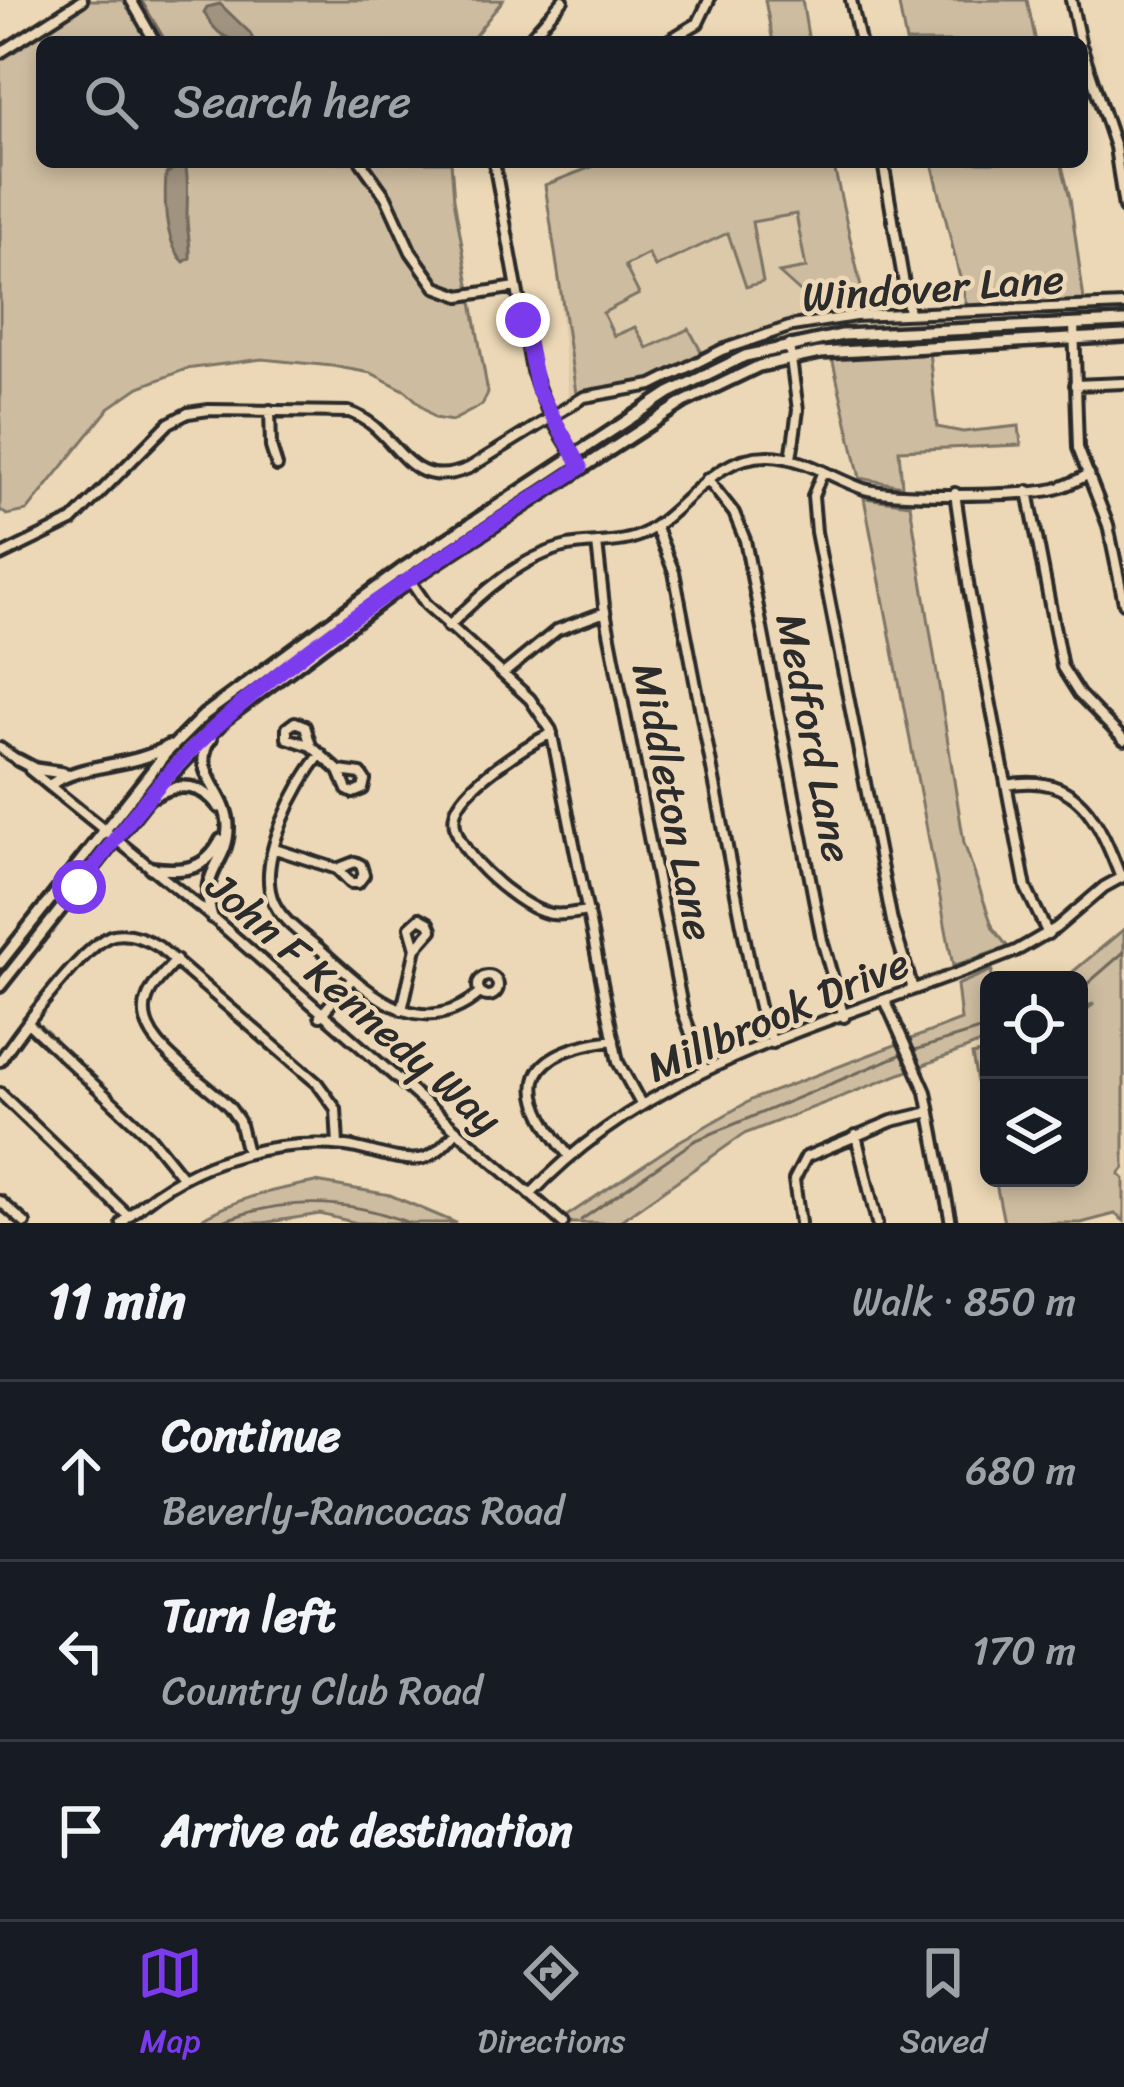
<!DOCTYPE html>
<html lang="en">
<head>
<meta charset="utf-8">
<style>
  body { margin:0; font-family:Sriracha,sans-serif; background:#242831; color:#f1f3f6 }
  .controls { position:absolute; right:36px; bottom:36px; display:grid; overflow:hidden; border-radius:18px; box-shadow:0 6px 18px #0003 }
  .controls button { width:108px; height:108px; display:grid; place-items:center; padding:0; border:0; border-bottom:3px solid #363941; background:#171b24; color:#f1f3f6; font:60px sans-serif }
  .stop { position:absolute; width:36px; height:36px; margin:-27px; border:9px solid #7c3aed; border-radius:50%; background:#fff }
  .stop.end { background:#7c3aed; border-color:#fff; box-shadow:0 3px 12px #0008 }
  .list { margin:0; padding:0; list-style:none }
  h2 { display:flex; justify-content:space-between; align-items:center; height:156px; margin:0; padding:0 48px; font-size:51px }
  h2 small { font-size:39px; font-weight:400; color:#9ea1a6 }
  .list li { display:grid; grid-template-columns:78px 1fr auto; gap:36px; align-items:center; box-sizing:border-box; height:180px; padding:0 48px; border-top:3px solid #363941 }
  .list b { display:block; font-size:45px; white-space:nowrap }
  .list p { margin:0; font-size:39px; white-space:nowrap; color:#9ea1a6 }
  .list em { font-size:39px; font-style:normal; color:#9ea1a6 }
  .icon { flex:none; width:66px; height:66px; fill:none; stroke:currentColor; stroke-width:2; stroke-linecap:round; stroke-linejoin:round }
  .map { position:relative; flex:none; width:1124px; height:1223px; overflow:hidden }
  .search { position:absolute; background:#171b24; box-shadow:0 6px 18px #0003; left:36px; right:36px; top:36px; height:132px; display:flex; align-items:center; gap:30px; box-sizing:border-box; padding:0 42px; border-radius:18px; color:#9ea1a6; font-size:45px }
  .sheet { height:696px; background:#171b24 }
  nav { display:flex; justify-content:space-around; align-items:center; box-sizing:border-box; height:168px; border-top:3px solid #363941; background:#171b24; font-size:33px; color:#9ea1a6 }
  nav a { display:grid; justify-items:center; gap:6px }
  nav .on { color:#7c3aed }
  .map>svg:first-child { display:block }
  .built { fill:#dcc9aa }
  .green { fill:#cdbca0; stroke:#7c7466; stroke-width:3 }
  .water { fill:#a0937f; stroke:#71695d; stroke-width:3 }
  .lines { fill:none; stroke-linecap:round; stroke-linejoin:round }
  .stream { stroke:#71695d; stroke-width:3 }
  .minor-casing { stroke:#2b2b2b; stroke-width:16 }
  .major-casing { stroke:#2b2b2b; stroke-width:18 }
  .minor { stroke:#ecd8b6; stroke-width:8 }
  .major { stroke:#ecd8b6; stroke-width:9 }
  .route { stroke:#7c3aed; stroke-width:15 }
  .labels { text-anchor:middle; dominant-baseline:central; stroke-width:9; stroke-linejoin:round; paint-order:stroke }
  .street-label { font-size:42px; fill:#2b2b2b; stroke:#ecd8b6 }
</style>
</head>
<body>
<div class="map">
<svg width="1124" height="1223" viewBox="0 0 1124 1223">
  <rect width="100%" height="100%" fill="#ecd8b6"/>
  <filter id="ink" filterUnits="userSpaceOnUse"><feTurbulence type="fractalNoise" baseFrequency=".00833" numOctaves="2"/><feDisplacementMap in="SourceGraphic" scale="24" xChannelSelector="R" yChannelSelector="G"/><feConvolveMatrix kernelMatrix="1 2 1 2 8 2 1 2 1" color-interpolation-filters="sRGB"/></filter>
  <g filter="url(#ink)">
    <path class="built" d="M787 162 817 321 569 404 549 188Z"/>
    <path class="green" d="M82 0H503L470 42H42V162H451L454 199 488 393 482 405 452 421 435 418 406 391 371 373 332 366 262 359 186 369 139 387 110 407 27 511 7 515 0 510V53Z
      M765 0H802L809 42H773Z
      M898 0H1027L1036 42H906Z
      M604 162H833L866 309 828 317 779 273 806 268 796 214 752 222 763 282 746 287 728 233 655 267 648 254 625 266 639 294 603 313 614 336 635 327 647 348 689 329 703 355 647 387 577 400 545 185Z
      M932 162H1061L1070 198 1085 307 968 311Z
      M929 351 937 427 963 432 1019 426 1021 445 899 450 902 486 860 478 832 358Z
      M864 498 910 504 964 843 993 928 1008 947 953 966Z
      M1124 929V1168L1119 1174 1124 1179V1221L1115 1214 1081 1223H1004L995 1178H1079V1015L1094 1004 1079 1008V980H1063Z
      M992 970 989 1040 744 1134 617 1223H556L678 1142 753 1099 961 1020 957 985Z
      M989 1051V1146L972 1055Z
      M316 1182 390 1195 456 1223H357L320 1214 263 1223H195C232 1199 272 1190 316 1182Z"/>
    <path class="water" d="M220 4 250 33 254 42C227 42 216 35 204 12L207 7Z
      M180 164 186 168C189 186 187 200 187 218 187 232 191 244 190 258L184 262C164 242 164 202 166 174Z"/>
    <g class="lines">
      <path class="stream" d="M141 0 166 42
        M1079 991 1124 952
        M915 1050 989 1027
        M581 1220 694 1141 900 1055
        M218 1223C282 1197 344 1197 409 1223"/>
      <g class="minor-casing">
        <path id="minor" d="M131 0 155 42
          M851 0 860 42
          M1071 0 1080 42
          M526 42 563 0
          M666 42 698 23 709 0
          M1082 48 1115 147 1124 208
          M0 53 82 0
          M361 162 386 197 411 252 436 287 460 296 516 287
          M494 162 532 371 549 415 581 467
          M883 162 909 313
          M1074 324 1078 448 1108 525 1124 603
          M789 345 798 410 791 459
          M1075 385 1124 383
          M270 410 271 447 277 466
          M823 471 813 496 816 532 892 921 913 989
          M707 479 734 513 745 540 822 940 844 1017
          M1028 491 1062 667 1079 694 1124 740
          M955 493 969 590 1026 888 1048 934
          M655 526 674 572 750 966 759 1007 773 1043
          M597 543 604 606 683 1012 704 1069
          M0 556 72 521 169 423 188 413 209 410 349 412C399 428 403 496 469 468L584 397 652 385 722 350 792 326 855 316 1124 305
          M402 569 426 604 530 699 551 730 618 1062 641 1104
          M448 627C480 594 522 556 568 546 594 541 625 546 648 531 690 505 714 455 769 456 804 457 832 478 864 489 894 498 1024 496 1055 489 1067 486 1078 480 1089 474
          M503 674 557 630 605 612
          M295 722 305 726 311 746 287 738V728Z
          M552 733C527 745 461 786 455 814 447 847 514 902 543 912 557 917 573 913 588 911
          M311 746 339 771
          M0 748 19 761
          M321 754C296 784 258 858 272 898 279 920 305 936 322 951 367 991 420 1045 480 993
          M30 770 212 917 563 1223
          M339 771 361 774 365 780 363 789 353 793 347 790Z
          M1007 785C1078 771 1099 821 1121 878
          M275 849 337 869
          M355 862 361 865 364 875 358 883H351L337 869Z
          M420 918 429 923 432 930 416 948 410 927Z
          M176 960C166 972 152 984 147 999 131 1042 206 1080 230 1108L239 1121 247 1153
          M478 986a10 10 0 1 1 20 0a10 10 0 1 1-20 0Z
          M885 1000 926 1092 951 1223
          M402 1010 416 948
          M320 1016 353 978
          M29 1024 150 1137 183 1178
          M0 1061C17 1035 88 939 114 935 130 932 146 939 159 947L317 1083 336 1109 338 1145
          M0 1093 128 1216
          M856 1135 877 1223
          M569 1156C512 1087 524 1051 614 1040
          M530 1195C657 1058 849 1019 1016 951L1056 928 1104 887 1124 876
          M0 1201 25 1223
          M122 1223C180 1165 264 1138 346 1146 369 1149 397 1162 420 1159 436 1156 446 1143 457 1131
          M800 1223 794 1180 806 1157 892 1121 930 1112"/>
      </g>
      <g class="major-casing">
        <path id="major" d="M211 738C188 771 228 793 228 826 229 865 197 869 212 917
          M18 760 35 769 63 773
          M50 785C82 762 130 769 169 746
          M155 795C179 782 202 784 219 807
          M151 868C182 872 206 871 221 840
          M0 963 166 753 204 715 402 569 669 393 745 356 842 335 1124 322
          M0 986 146 801 225 719 410 580 684 402 759 366 820 353 1124 336"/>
      </g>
      <use href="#minor" class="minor"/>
      <use href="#major" class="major"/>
    </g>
  </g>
  <g class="lines" filter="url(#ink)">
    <path class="route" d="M79 887C110 846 141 803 176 766 287 649 446 556 581 467L538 390 523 320"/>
  </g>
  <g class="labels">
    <g class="street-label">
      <text transform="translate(933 288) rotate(-4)">Windover Lane</text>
      <text transform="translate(814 738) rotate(79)">Medford Lane</text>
      <text transform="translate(673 802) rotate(79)">Middleton Lane</text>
      <text transform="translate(354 1003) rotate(41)">John F Kennedy Way</text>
      <text transform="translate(778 1015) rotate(-23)">Millbrook Drive</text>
    </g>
  </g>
</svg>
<div class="controls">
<button><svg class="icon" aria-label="locate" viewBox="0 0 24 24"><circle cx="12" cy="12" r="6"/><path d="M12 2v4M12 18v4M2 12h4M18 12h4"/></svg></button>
<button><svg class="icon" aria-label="layers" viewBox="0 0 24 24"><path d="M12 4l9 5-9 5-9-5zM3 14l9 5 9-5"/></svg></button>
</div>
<div class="stop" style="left:79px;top:887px"></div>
<div class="stop end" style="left:523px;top:320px"></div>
<div class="search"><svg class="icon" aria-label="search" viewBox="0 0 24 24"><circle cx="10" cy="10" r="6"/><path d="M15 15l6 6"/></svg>Search here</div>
</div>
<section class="sheet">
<h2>11 min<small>Walk · 850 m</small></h2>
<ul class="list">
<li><svg class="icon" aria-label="ahead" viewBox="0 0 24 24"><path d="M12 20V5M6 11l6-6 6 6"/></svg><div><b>Continue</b><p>Beverly-Rancocas Road</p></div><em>680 m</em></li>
<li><svg class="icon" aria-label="left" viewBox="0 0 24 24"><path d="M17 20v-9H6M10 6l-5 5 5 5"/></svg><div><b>Turn left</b><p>Country Club Road</p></div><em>170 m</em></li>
<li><svg class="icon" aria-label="arrive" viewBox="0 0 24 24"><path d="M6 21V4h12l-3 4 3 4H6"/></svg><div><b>Arrive at destination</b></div></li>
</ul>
</section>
<nav>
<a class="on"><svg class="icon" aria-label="map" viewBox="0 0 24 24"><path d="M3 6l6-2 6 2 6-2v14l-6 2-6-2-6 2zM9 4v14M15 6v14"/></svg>Map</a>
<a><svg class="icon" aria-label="directions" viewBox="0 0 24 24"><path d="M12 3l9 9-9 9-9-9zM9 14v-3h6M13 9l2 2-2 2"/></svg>Directions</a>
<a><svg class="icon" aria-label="saved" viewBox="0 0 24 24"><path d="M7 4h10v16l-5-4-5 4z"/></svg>Saved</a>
</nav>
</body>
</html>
